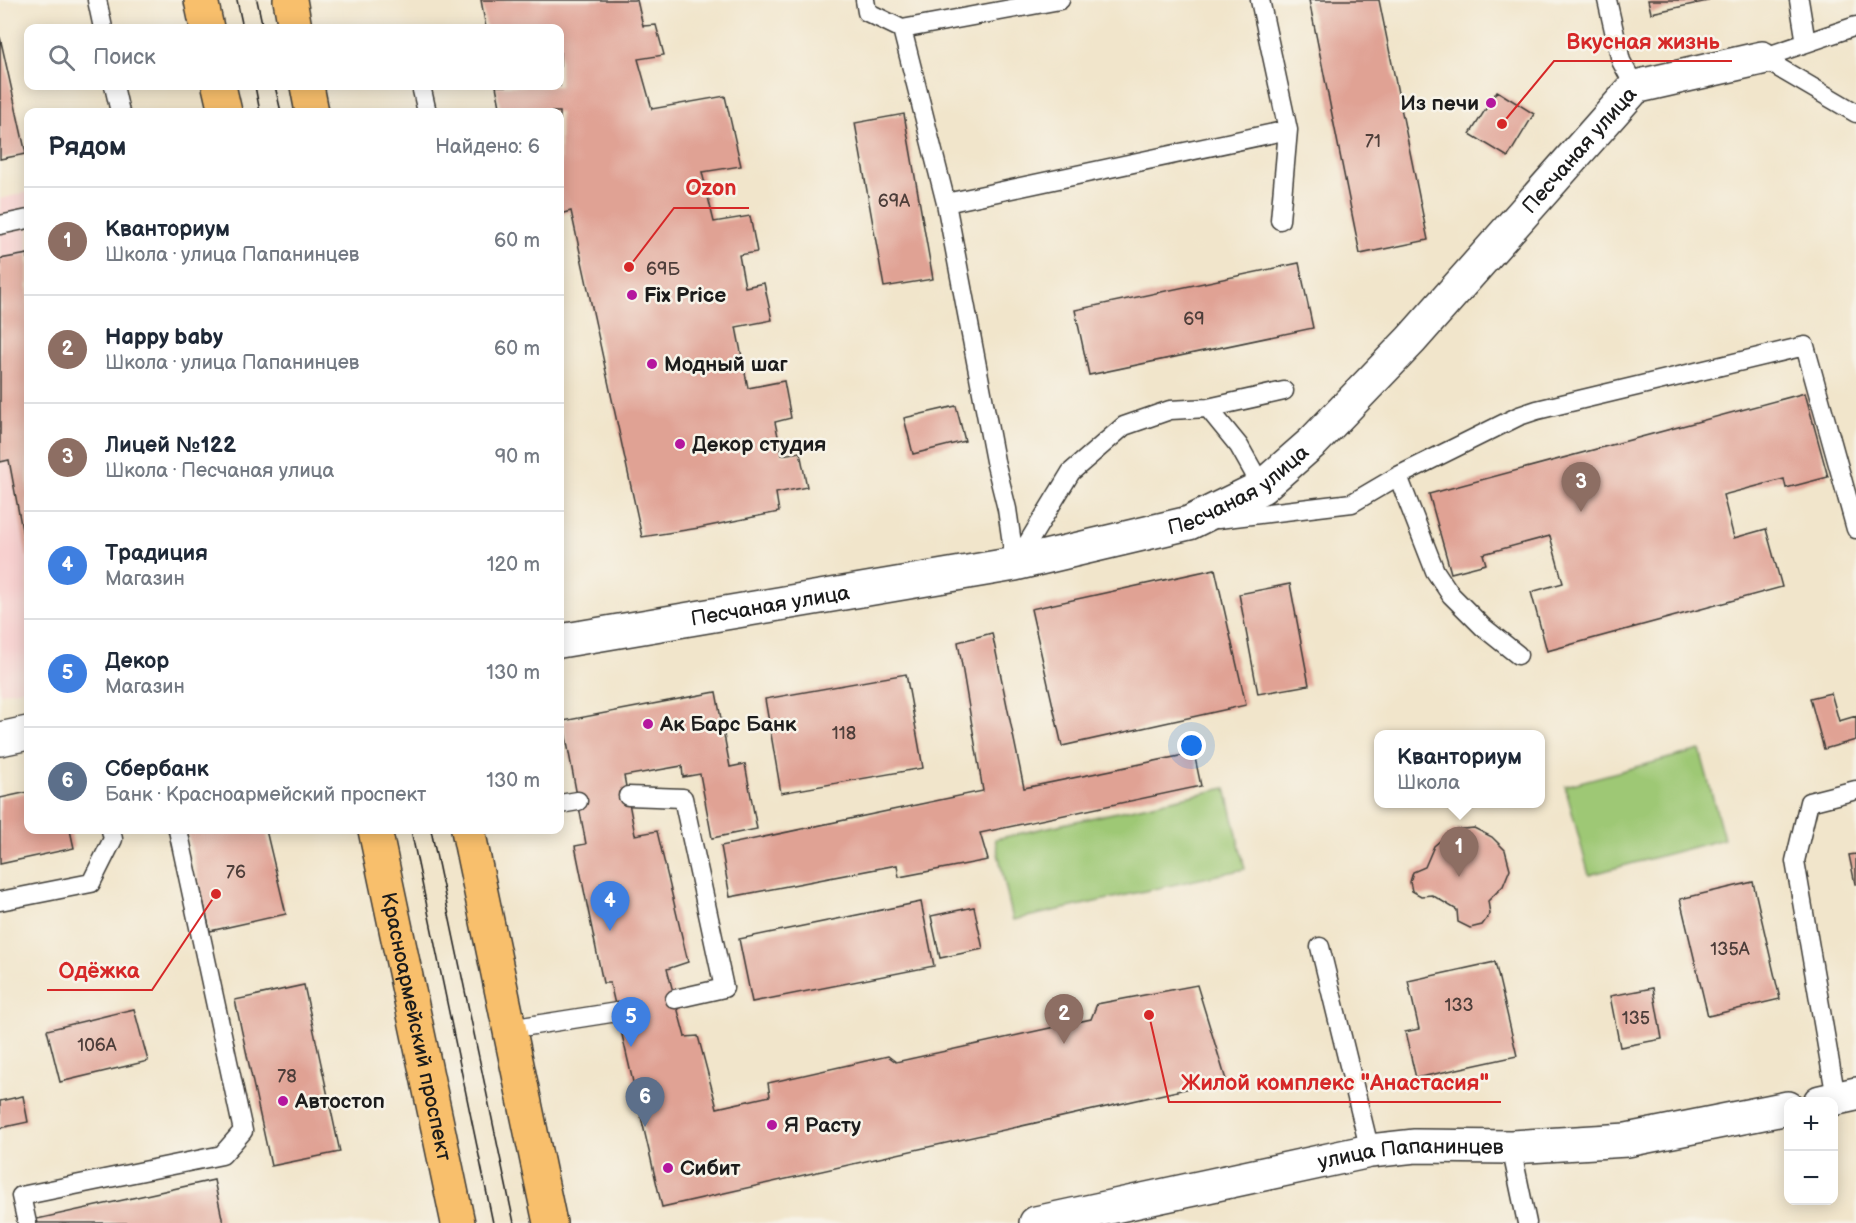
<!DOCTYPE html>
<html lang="ru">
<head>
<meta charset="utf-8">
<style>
  body { margin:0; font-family:"Balsamiq Sans",sans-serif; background:#f2f2f3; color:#1f2937 }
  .controls { position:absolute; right:18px; bottom:18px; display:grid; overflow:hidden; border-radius:12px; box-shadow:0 3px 15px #0003 }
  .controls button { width:54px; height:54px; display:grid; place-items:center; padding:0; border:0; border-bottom:2px solid #e0e1e3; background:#fff; color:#1f2937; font:30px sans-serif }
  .you { position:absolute; left:1192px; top:746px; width:21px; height:21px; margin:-15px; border:4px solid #fff; border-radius:50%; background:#1a73e8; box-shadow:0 0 0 9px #1a73e833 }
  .badge { display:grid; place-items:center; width:39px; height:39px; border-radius:50%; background:#0b8043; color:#fff; font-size:20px; font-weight:700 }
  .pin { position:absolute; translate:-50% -50px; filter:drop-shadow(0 2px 3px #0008) }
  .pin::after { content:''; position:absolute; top:32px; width:21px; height:18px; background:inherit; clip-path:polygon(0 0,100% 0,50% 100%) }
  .popup { position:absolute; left:1374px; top:730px; width:171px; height:78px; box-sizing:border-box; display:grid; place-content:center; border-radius:12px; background:#fff; filter:drop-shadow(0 2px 4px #0005); font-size:20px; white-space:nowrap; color:#747a83 }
  .popup b { font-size:22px; color:#1f2937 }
  .popup::after { content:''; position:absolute; left:50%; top:100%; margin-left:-12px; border:12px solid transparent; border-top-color:#fff }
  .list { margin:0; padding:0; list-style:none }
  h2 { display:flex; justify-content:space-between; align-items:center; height:78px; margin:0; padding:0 24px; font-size:26px }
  h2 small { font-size:20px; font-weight:400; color:#747a83 }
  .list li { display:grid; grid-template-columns:39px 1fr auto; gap:18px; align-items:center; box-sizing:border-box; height:108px; padding:0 24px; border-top:2px solid #e0e1e3 }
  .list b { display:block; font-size:22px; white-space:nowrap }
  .list p { margin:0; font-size:20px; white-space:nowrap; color:#747a83 }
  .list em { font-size:20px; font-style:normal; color:#747a83 }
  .icon { flex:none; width:33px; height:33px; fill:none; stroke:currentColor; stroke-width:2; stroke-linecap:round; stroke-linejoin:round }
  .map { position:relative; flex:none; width:1856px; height:1223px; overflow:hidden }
  .search { position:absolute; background:#fff; box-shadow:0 3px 15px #0003; left:24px; top:24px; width:540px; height:66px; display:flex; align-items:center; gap:15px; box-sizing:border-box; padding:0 21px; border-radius:12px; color:#747a83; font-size:22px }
  .panel { position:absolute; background:#fff; box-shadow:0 3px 15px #0003; left:24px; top:108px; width:540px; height:726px; border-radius:12px }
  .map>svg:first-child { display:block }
  .built { fill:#f7d0cf }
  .green { fill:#9ec875; stroke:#5d7248; stroke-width:1.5 }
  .building { fill:#e0a294 }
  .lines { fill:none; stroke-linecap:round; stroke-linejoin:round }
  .lane-casing { stroke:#3c3a36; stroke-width:21 }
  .street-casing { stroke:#3c3a36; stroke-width:36 }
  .primary-casing { stroke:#3c3a36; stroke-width:36 }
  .lane { stroke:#fff; stroke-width:18 }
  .street { stroke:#fff; stroke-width:33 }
  .primary { stroke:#f8bf6c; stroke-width:33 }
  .tram { stroke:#1c1c1c; stroke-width:1.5 }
  .poi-dot { fill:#b5179e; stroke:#f7f3e8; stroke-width:2 }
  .labels { text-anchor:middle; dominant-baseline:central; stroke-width:5; stroke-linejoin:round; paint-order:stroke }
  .number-label { font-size:18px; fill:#4d3e3a }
  .poi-label { font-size:21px; font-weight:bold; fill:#1c1c1c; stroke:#f7f3e8; text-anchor:start }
  .street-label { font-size:21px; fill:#1c1c1c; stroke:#f7f3e8 }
  .leader { fill:none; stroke:#d62828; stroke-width:2 }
  .callout-dot { fill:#d62828; stroke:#f7f3e8; stroke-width:2 }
  .callout-label { font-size:22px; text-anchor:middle; font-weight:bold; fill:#d62828; stroke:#f7f3e8; stroke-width:5; stroke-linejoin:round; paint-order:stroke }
</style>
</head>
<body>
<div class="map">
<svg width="1856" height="1223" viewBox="0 0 1856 1223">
  <rect width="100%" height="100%" fill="#f7f3e8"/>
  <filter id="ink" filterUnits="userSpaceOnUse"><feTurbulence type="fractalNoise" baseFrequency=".0167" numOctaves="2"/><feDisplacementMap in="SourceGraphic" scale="12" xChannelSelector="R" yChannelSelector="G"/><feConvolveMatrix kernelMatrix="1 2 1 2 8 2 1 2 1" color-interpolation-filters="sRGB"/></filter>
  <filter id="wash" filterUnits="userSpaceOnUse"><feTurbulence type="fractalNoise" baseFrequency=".008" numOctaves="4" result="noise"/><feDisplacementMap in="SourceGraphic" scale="24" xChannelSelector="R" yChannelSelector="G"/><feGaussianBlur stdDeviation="1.35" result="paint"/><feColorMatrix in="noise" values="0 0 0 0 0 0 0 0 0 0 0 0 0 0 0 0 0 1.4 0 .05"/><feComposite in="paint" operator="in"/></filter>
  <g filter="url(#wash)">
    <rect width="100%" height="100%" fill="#f1e5cb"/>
    <path class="built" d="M28 192V688L0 693V199Z"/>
    <path class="green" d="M1700 750 1724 839 1589 875 1565 786Z
      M1226 788 1245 869 1013 920 995 839Z"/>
    <g id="blocks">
      <path class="building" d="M481 0H637L643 26 656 25 664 55 638 59 652 109 725 96 741 166 702 172 714 222 750 216 757 252 739 255 745 287 764 283 772 320 736 327 748 388 784 381 791 418 775 422 782 455 800 452 807 487 776 493 779 512 699 528 642 537 571 211 560 214V112H501L496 86H560V28H486Z
        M1309 0H1379L1428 240 1360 254Z
        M1648 0H1708V1L1651 13Z
        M0 37 26 154 0 159Z
        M1497 91 1534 114 1508 157 1470 134Z
        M904 114 933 279 884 287 855 123Z
        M28 254V557H27L9 460 0 462V259Z
        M1299 263 1313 328 1089 375 1075 310Z
        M1805 393 1828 477 1786 488 1784 479 1723 495 1734 538 1766 529 1782 587 1547 651 1531 592 1563 583 1550 536 1483 554 1486 564 1451 573 1429 494Z
        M956 406 965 441 913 454 904 418Z
        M1215 569 1246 705 1062 746 1031 609Z
        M1290 584 1309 685 1258 694 1239 594Z
        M992 633 1024 788 1194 753 1201 786 980 833 988 860 899 877 897 865 730 897 721 846 983 791 958 642Z
        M906 674 923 768 781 793 765 699Z
        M716 692 730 767 745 764 757 829 712 838 700 774 683 777 682 766 624 776 635 835 657 831 688 962 667 969 685 1037 698 1036 717 1108 770 1096 768 1083 888 1056 896 1062 1091 1019 1097 1004 1197 985 1226 1080 662 1207 610 983H603L575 846 586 844 563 721Z
        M1831 693 1839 721 1856 716V740L1824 749 1810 698Z
        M28 792V830H70L74 848 0 864V798Z
        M1474 828 1492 837 1505 850 1510 869 1503 886 1488 901 1490 914 1482 925 1470 928 1458 922 1457 910 1432 895 1421 896 1412 891 1410 882 1413 872 1425 867 1434 846 1453 830Z
        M187 830H266L286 914 210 931Z
        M1856 854V884H1855L1849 855Z
        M1753 882 1780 999 1708 1016 1680 899Z
        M921 902 934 966 752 1002 739 939Z
        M974 907 983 949 940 958 931 916Z
        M1495 962 1517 1056 1416 1078 1405 1032 1419 1029 1408 981Z
        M304 985 340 1152 271 1166 235 1000Z
        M1653 988 1662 1039 1620 1047 1610 996Z
        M134 1009 148 1061 60 1082 47 1030Z
        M23 1096 28 1122 0 1128V1101Z
        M214 1180 223 1223H38L37 1219Z"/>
    </g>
  </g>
  <g filter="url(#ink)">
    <use href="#blocks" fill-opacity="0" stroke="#3c3a36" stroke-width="1.5"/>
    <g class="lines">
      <g class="lane-casing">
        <path id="lane" d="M97 0 103 28
          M865 0 867 12 902 29 1060 0
          M1607 0 1621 61 1635 87
          M1799 0 1806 43
          M902 29 946 203 995 461 1007 509 1015 564
          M1762 58 1856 113
          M1762 58 1856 26
          M114 86 120 112
          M421 86 427 112
          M946 203 1288 130 1260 0
          M1280 220 1288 130
          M0 225 28 219
          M1208 408 1284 391
          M1398 476 1435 571 1451 595 1483 627 1518 655
          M1218 519 1352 503 1398 476 1519 416 1537 410 1805 346 1856 529
          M1015 564 1071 472 1124 426 1170 410 1208 408 1239 446 1262 487
          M628 796 683 798 724 988 675 999
          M560 804 578 801
          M0 901 91 883 113 839 111 830
          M1320 947 1370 1151
          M509 1029 617 1012
          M1836 1098 1795 861 1809 802 1856 790
          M1511 1147 1527 1223
          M27 1223 21 1196 222 1155 243 1131 178 830"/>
      </g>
      <g class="street-casing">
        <g id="street">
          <path id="s1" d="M560 641 1015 564 1189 523 1262 487 1313 442 1411 340 1635 87 1762 58"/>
          <path d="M0 739 28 733"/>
          <path d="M1820 1102 1856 1094"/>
          <path id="s2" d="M1036 1223 1370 1151 1415 1146 1511 1147 1627 1140 1788 1108"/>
        </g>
      </g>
      <g class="primary-casing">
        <g id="primary">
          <path d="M201 0 207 28"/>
          <path d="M290 0 295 28"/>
          <path d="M219 86 225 112"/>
          <path d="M307 86 312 112"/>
          <path id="s3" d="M375 830 458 1223"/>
          <path d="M468 830 550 1223"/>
        </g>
      </g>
      <use href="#lane" class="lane"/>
      <use href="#street" class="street"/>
      <use href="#primary" class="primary"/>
      <path class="tram" d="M237 0 243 28
        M257 0 263 28
        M255 86 260 112
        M275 86 281 112
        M411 830 493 1223
        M431 830 514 1223"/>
    </g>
  </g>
  <g class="poi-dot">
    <circle cx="1491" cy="103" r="6"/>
    <circle cx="632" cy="295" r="6"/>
    <circle cx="652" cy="364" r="6"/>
    <circle cx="680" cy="444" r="6"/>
    <circle cx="648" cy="724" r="6"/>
    <circle cx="283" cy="1101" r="6"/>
    <circle cx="772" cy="1125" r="6"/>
    <circle cx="668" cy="1168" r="6"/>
  </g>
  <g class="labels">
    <g class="number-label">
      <text x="1373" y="141">71</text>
      <text x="894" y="201">69А</text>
      <text x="663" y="269">69Б</text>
      <text x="1194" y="319">69</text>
      <text x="844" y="733">118</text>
      <text x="236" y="872">76</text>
      <text x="1730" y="949">135А</text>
      <text x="1459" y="1005">133</text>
      <text x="1636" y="1018">135</text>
      <text x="97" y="1045">106А</text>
      <text x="287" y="1076">78</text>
    </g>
    <g class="poi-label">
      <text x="1479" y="103" text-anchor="end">Из печи</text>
      <text x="644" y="295">Fix Price</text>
      <text x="664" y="364">Модный шаг</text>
      <text x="692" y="444">Декор студия</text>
      <text x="660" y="724">Ак Барс Банк</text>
      <text x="295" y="1101">Автостоп</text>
      <text x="784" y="1125">Я Расту</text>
      <text x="680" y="1168">Сибит</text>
    </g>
    <g class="street-label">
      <text stroke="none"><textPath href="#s1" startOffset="1185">Песчаная улица</textPath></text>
      <text stroke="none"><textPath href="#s1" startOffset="699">Песчаная улица</textPath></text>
      <text stroke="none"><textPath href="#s1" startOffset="213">Песчаная улица</textPath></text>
      <text stroke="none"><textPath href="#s3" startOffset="201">Красноармейский проспект</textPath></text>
      <text stroke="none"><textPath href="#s2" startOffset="382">улица Папанинцев</textPath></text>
    </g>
  </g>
  <path class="leader" d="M1502 124L1554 61H1732M629 267L674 208H749M216 894L152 990H47M1149 1015L1169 1102H1501"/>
  <g class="callout-dot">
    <circle cx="1502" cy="124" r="6"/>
    <circle cx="629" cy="267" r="6"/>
    <circle cx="216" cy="894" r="6"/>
    <circle cx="1149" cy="1015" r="6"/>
  </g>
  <g class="callout-label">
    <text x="1643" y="49">Вкусная жизнь</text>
    <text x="711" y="195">Ozon</text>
    <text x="99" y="978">Одёжка</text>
    <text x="1335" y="1090">Жилой комплекс "Анастасия"</text>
  </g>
</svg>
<div class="controls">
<button>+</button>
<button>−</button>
</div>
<div class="you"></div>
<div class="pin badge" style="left:1459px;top:877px;background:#8d6e63">1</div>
<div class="popup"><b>Кванториум</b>Школа</div>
<div class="pin badge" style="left:1064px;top:1044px;background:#8d6e63">2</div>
<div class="pin badge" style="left:1581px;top:512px;background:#8d6e63">3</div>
<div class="pin badge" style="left:610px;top:931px;background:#3f7fe0">4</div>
<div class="pin badge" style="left:631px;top:1047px;background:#3f7fe0">5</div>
<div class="pin badge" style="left:645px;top:1127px;background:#5c6f8a">6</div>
<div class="search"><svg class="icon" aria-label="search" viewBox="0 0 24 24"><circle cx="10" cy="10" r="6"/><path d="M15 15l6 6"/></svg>Поиск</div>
<section class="panel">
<h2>Рядом<small>Найдено: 6</small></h2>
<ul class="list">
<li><span class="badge" style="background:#8d6e63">1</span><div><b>Кванториум</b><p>Школа · улица Папанинцев</p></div><em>60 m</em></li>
<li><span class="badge" style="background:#8d6e63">2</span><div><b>Happy baby</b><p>Школа · улица Папанинцев</p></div><em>60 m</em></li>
<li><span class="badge" style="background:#8d6e63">3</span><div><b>Лицей №122</b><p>Школа · Песчаная улица</p></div><em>90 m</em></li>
<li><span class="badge" style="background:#3f7fe0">4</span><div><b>Традиция</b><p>Магазин</p></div><em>120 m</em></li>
<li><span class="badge" style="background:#3f7fe0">5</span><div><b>Декор</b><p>Магазин</p></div><em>130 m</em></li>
<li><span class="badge" style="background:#5c6f8a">6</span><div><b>Сбербанк</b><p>Банк · Красноармейский проспект</p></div><em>130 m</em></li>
</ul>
</section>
</div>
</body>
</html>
